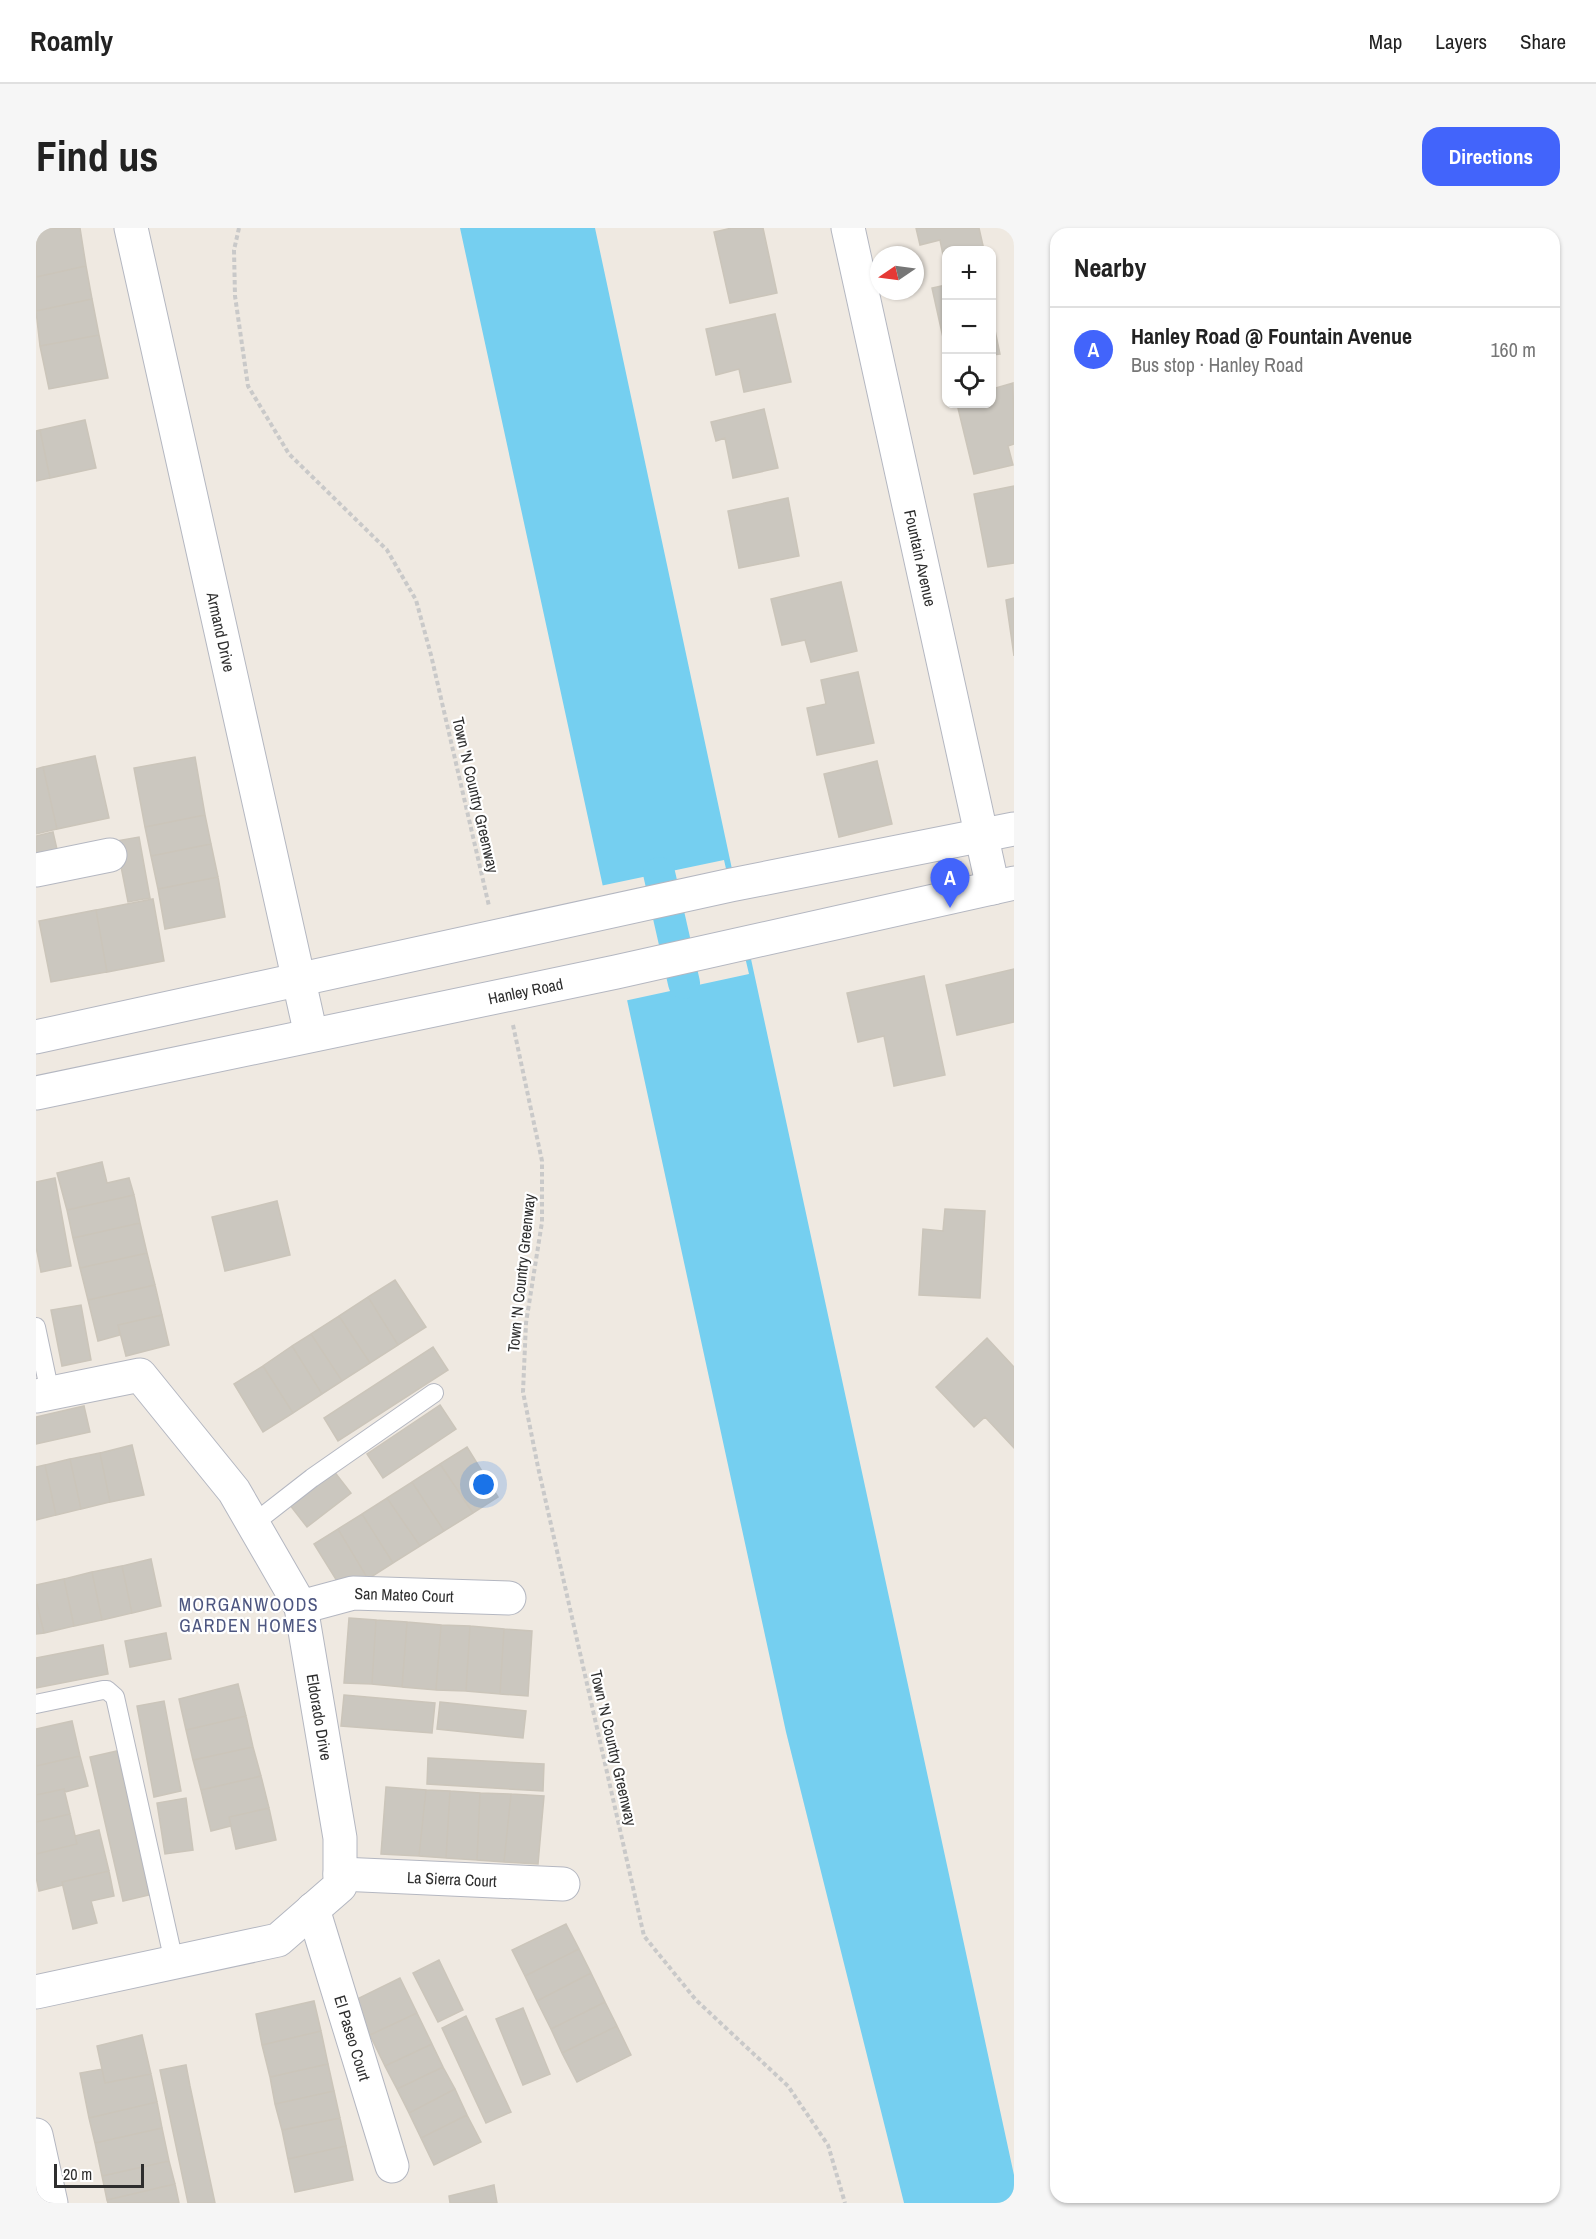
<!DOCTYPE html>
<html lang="en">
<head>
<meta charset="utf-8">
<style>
  body { margin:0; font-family:"Archivo Narrow",sans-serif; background:#f6f6f6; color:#222 }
  .controls { position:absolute; right:18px; top:18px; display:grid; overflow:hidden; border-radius:12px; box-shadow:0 2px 4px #0004 }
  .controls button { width:54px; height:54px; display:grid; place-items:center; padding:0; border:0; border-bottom:2px solid #e0e0e0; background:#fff; color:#222; font:30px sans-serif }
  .compass { position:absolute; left:834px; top:18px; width:54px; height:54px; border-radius:50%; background:#fff; box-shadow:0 2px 4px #0004; rotate:257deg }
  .scale { position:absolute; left:18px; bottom:15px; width:90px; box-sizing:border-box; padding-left:6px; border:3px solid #2e2e2e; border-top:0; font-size:16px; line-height:21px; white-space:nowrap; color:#2e2e2e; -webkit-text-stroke:4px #fff; paint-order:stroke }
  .you { position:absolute; left:448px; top:1257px; width:21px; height:21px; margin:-15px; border:4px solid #fff; border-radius:50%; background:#1a73e8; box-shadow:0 0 0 9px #1a73e833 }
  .badge { display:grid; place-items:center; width:39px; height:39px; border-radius:50%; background:#4264fb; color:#fff; font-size:20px; font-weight:700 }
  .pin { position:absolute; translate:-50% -50px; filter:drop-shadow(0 2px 3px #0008) }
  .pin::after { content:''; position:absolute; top:32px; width:21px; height:18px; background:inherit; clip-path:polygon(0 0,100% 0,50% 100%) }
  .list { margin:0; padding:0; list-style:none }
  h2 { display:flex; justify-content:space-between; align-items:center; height:78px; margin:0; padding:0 24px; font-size:26px }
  h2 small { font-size:20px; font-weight:400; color:#767676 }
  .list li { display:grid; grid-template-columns:39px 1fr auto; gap:18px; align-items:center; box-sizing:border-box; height:84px; padding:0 24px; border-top:2px solid #e0e0e0 }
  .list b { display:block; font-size:22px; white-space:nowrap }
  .list p { margin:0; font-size:20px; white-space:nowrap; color:#767676 }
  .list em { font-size:20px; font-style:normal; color:#767676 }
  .icon { flex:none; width:33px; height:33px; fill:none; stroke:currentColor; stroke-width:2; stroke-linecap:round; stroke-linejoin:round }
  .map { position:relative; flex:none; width:978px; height:1975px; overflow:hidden; border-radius:18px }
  header { display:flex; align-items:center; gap:36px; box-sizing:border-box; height:84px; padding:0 30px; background:#fff; border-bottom:2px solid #e0e0e0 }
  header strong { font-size:28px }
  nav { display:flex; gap:33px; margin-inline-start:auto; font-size:21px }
  .intro { display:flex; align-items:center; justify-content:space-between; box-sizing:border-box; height:144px; padding:0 36px }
  h1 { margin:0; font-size:42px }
  .button { padding:15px 27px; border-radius:18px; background:#4264fb; color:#fff; font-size:21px; font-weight:700 }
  main { display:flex; gap:36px; padding:0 36px }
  aside { flex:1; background:#fff; border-radius:18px; box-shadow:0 2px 4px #0004 }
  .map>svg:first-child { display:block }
  .water { fill:#75cff0 }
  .pier { fill:#efe9e1 }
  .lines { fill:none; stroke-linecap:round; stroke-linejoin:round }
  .canal { stroke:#75cff0; stroke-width:32 }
  .building { fill:#cbc7bf; stroke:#cbc5ba; stroke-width:1.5 }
  .lane-casing { stroke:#b4b7c1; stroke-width:20 }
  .street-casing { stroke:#b4b7c1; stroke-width:35 }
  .secondary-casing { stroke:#b4b7c1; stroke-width:35 }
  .path { stroke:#c9c9c9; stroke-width:4; stroke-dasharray:4.5 3; stroke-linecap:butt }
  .lane { stroke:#fff; stroke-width:18 }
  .street { stroke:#fff; stroke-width:33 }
  .secondary { stroke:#fff; stroke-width:33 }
  .labels { text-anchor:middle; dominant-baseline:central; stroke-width:4.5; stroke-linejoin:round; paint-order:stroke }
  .street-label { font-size:16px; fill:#2e2e2e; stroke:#fff }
  .neighbourhood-label { font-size:18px; letter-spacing:1.5px; fill:#4d5680; stroke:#fff }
</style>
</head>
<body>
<header>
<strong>Roamly</strong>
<nav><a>Map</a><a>Layers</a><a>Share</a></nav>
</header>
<div class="intro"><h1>Find us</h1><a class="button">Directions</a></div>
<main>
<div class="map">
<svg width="978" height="1975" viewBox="0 0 978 1975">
  <rect width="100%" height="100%" fill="#efe9e1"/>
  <path class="water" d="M424 0H559L696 641 569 668Z
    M715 731 978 1947V1975H868L750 1504 588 758Z"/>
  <path class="pier" d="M688 632 691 645 566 669 564 658Z
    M709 729 713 746 588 773 585 758Z"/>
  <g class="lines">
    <path class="canal" d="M623 645 648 755"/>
  </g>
  <path class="building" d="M0 0H44L50 38 0 49Z
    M696 0H727L741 65 694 75 678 4Z
    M880 0H943L948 22H910V31L908 32 904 12 884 17Z
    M50 38 56 71 0 83V49Z
    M910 57V123L896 60Z
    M56 71 63 107 4 118 0 83Z
    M739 86 755 154 708 164 703 141 680 147 670 101Z
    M956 88 964 126 956 127Z
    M63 107 72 150 13 161 4 118Z
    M977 155 978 216 972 218 977 237 938 246 921 176H956V161Z
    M728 181 742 240 697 250 689 210 680 213 675 194Z
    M49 192 60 240 14 250 4 202Z
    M4 202 14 250 0 253V203Z
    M978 258V335L952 339 938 266Z
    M752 270 763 328 703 340 692 283Z
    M805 354 821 423 775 434 769 412 746 417 735 371Z
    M978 370V428L970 372Z
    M822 444 838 515 781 527 771 480 790 476 785 452Z
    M59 528 73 590 21 601 7 539Z
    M159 529 169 587 109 599 98 540Z
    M841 533 856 596 803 609 788 546Z
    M7 539 21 601 0 606V541Z
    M169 587 175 616 115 628 109 599Z
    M17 604 23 630 0 635V608Z
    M103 609 114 670 92 674 80 613Z
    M175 616 182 649 122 661 115 628Z
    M182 649 189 689 129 701 122 661Z
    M117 671 128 733 71 744 60 682Z
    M60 682 71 744 15 754 3 693Z
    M978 741V794L921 807 910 757Z
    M888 748 909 847 858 858 848 808 822 814 811 765Z
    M66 934 71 955 93 950 98 967 31 982 21 945Z
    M19 950 35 1038 5 1044 0 1019V954Z
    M98 967 104 995 37 1010 31 982Z
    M241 973 254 1027 189 1043 176 989Z
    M909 981 949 983 944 1070 883 1067 887 1001 907 1003Z
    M104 995 111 1025 44 1040 37 1010Z
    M111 1025 119 1057 52 1072 44 1040Z
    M359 1052 390 1099 362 1117 332 1069Z
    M119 1057 126 1087 82 1097 84 1107 62 1113 52 1072Z
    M332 1069 362 1117 334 1135 303 1088Z
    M45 1077 55 1132 26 1138 15 1082Z
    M126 1087 133 1117 90 1128 82 1097Z
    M303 1088 334 1135 306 1153 275 1106Z
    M275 1106 306 1153 286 1166 256 1118Z
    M951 1110 978 1139V1220L949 1189 938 1199 900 1159Z
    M256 1118 286 1166 257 1185 227 1138Z
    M397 1119 412 1142 302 1213 288 1190Z
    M227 1138 257 1185 227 1204 198 1156Z
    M404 1177 420 1201 347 1250 331 1226Z
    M48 1178 54 1204 0 1216V1189Z
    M96 1217 108 1267 74 1274 64 1225Z
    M431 1219 462 1269 437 1285 404 1236Z
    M64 1225 74 1274 45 1281 34 1231Z
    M34 1231 45 1281 20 1287 9 1237Z
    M404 1236 437 1285 408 1303 376 1254Z
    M9 1237 20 1287 0 1292V1239Z
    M297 1242 315 1265 271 1299 253 1276Z
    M376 1254 408 1303 384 1318 351 1270Z
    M351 1270 384 1318 357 1335 326 1286Z
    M326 1286 357 1335 332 1351 302 1301Z
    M302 1301 332 1351 309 1366 278 1316Z
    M115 1331 125 1378 96 1385 86 1338Z
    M86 1338 96 1385 66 1392 56 1344Z
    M56 1344 66 1392 38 1398 28 1351Z
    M28 1351 38 1398 8 1405 0 1371V1357Z
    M0 1371 8 1405 0 1406Z
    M313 1390 340 1392 336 1456 308 1455Z
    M340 1392 371 1394 366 1459 336 1456Z
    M371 1394 405 1397 400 1462 366 1459Z
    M405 1397 434 1398 430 1463 400 1462Z
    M434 1398 468 1401 464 1466 430 1463Z
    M468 1401 496 1403 492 1468 464 1466Z
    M130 1405 135 1431 94 1439 89 1413Z
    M67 1417 72 1446 0 1460V1430Z
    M202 1456 210 1488 150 1502 143 1471Z
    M308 1467 399 1475 396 1505 305 1498Z
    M128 1473 145 1563 118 1569 101 1478Z
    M404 1474 490 1483 487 1510 401 1501Z
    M210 1488 217 1519 157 1532 150 1502Z
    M36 1493 44 1528 0 1538V1501Z
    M217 1519 225 1548 165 1562 157 1532Z
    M81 1523 113 1667 87 1673 54 1529Z
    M44 1528 52 1558 29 1564 28 1561 0 1567V1538Z
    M392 1530 508 1536 507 1563 391 1556Z
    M225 1548 233 1580 193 1589 195 1598 175 1603 165 1562Z
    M350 1559 390 1562 383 1628 345 1626Z
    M28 1561 34 1586 0 1594V1567Z
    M390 1562 414 1563 410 1630 383 1628Z
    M414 1563 444 1565 441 1632 410 1630Z
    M444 1565 475 1566 468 1634 441 1632Z
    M475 1566 508 1568 502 1636 468 1634Z
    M150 1570 157 1622 129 1626 121 1575Z
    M233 1580 240 1612 200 1621 193 1589Z
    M34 1586 41 1616 0 1626V1594Z
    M63 1602 73 1643 26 1654 27 1657 3 1663 0 1649V1626L41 1616 39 1608Z
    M73 1643 78 1668 55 1673 61 1695 37 1701 26 1654Z
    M530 1696 543 1721 489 1748 476 1722Z
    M543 1721 555 1745 501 1773 489 1748Z
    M403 1732 427 1782 402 1794 377 1745Z
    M555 1745 569 1774 515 1801 501 1773Z
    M364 1750 381 1785 334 1807 317 1773Z
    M278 1773 285 1803 226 1817 220 1786Z
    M569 1774 581 1798 526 1825 515 1801Z
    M487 1780 514 1846 487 1857 460 1791Z
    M381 1785 396 1816 349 1838 334 1807Z
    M430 1788 475 1884 450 1895 406 1800Z
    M581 1798 595 1827 541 1854 526 1825Z
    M285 1803 292 1836 234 1849 226 1817Z
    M106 1807 115 1846 69 1855 61 1818Z
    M396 1816 407 1839 361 1861 349 1838Z
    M292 1836 298 1863 239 1876 234 1849Z
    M150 1837 154 1858 179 1975H152L124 1842Z
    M407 1839 419 1861 373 1885 361 1861Z
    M66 1841 69 1855 115 1846 121 1874 53 1890 44 1845Z
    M419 1861 431 1887 385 1910 373 1885Z
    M298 1863 304 1890 246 1902 239 1876Z
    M121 1874 126 1900 59 1915 53 1890Z
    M431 1887 445 1914 398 1937 385 1910Z
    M304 1890 310 1918 252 1931 246 1902Z
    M126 1900 133 1933 66 1948 59 1915Z
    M310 1918 317 1952 259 1964 252 1931Z
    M133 1933 139 1956 71 1972 66 1948Z
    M139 1956 143 1975H72L71 1972Z
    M458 1957 461 1975H414L413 1968Z"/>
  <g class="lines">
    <g class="lane-casing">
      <path id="lane" d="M0 1099 14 1165
        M217 1296 276 1250 398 1165
        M0 1476 67 1462H71L79 1469 138 1734"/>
    </g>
    <g class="street-casing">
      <g id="street">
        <path id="s1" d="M95 0 275 807"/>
        <path id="s2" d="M812 0 957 660"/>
        <path d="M0 642 74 627"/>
        <path id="s3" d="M0 1168 104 1147 198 1263 265 1379 304 1610V1658L242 1712 0 1764"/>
        <path id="s4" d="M265 1379 317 1365 473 1370"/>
        <path id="s5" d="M304 1646 527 1656"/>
        <path id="s6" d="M277 1681 356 1938"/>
      </g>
    </g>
    <g class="secondary-casing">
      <g id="secondary">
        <path d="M0 809 695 657 978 601"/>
        <path id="s7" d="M0 865 580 744 978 655"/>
        <path d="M0 1907 15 1975"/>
      </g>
    </g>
    <path class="path" d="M203 0 198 22 199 68 212 158 253 226 351 322 380 372 395 427 453 678
      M477 797 506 933V994L490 1095 487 1164 502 1239 608 1708 660 1772 752 1858 792 1917 809 1975"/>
    <use href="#lane" class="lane"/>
    <use href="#street" class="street"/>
    <use href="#secondary" class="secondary"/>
  </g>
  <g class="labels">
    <g class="street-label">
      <text stroke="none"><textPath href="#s2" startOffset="338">Fountain Avenue</textPath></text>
      <text stroke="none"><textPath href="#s1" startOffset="414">Armand Drive</textPath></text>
      <text transform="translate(440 567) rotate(77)">Town 'N Country Greenway</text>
      <text stroke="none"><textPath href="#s7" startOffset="500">Hanley Road</textPath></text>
      <text transform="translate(485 1045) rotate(-84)">Town 'N Country Greenway</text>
      <text stroke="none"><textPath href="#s4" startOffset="105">San Mateo Court</textPath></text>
      <text stroke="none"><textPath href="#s3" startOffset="501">Eldorado Drive</textPath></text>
      <text transform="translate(578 1520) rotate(77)">Town 'N Country Greenway</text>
      <text stroke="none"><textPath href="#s5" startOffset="112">La Sierra Court</textPath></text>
      <text stroke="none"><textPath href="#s6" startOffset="135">El Paseo Court</textPath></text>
    </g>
    <g class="neighbourhood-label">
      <text x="213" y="1376">MORGANWOODS<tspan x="213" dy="21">GARDEN HOMES</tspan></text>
    </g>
  </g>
</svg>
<div class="controls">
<button>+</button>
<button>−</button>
<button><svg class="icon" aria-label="locate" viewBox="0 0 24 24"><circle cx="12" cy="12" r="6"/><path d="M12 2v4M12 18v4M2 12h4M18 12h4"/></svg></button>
</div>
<svg class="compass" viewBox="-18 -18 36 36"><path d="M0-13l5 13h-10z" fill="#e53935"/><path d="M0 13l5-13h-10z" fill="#767676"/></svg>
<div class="scale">20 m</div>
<div class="you"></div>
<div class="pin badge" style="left:914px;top:680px">A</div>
</div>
<aside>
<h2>Nearby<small></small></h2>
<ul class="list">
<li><span class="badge">A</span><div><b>Hanley Road @ Fountain Avenue</b><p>Bus stop · Hanley Road</p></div><em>160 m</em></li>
</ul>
</aside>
</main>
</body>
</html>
